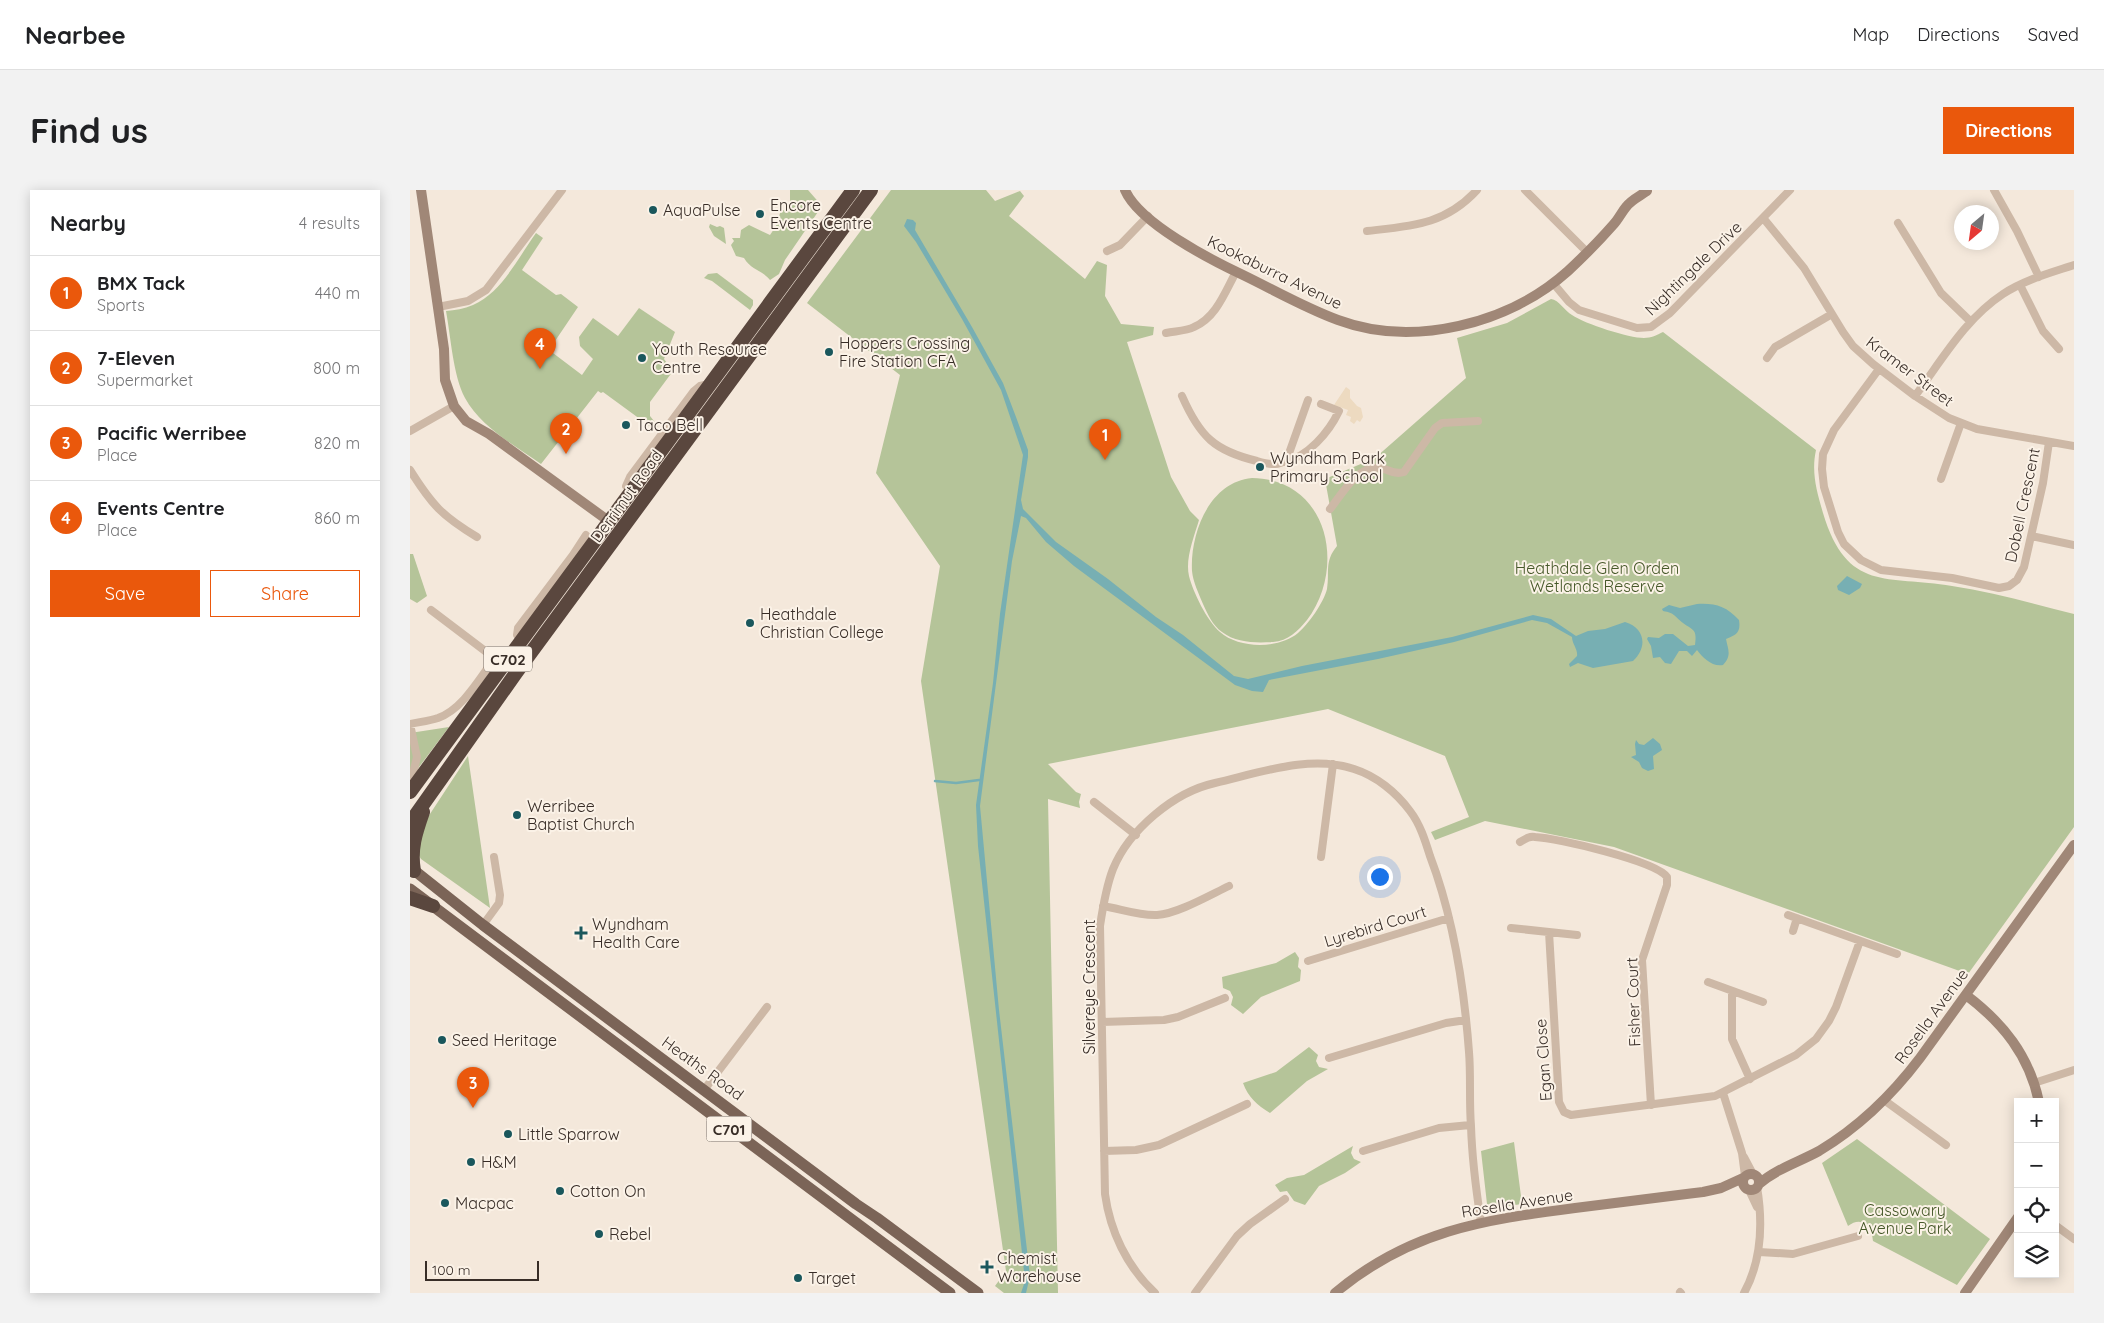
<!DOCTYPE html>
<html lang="en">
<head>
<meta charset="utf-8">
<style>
  body { margin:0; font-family:Quicksand,sans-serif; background:#f2f2f2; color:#202124 }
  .controls { position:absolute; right:15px; bottom:15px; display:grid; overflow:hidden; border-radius:0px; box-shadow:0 2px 12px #0003 }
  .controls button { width:45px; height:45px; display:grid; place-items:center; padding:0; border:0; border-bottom:1px solid #e0e0e0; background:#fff; color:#202124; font:25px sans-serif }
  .compass { position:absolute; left:1544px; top:15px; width:45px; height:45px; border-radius:50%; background:#fff; box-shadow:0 2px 12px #0003; rotate:209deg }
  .scale { position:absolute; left:15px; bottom:12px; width:114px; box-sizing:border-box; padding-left:5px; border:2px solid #382d27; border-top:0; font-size:14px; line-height:18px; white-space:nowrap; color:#382d27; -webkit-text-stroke:4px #fbf2e7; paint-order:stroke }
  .you { position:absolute; left:969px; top:686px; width:18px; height:18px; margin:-12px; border:4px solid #fff; border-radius:50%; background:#1a73e8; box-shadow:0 0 0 8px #1a73e833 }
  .badge { display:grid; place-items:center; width:32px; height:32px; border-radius:50%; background:#ea580c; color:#fff; font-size:16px; font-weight:700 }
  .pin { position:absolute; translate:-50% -41px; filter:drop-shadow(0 1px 2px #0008) }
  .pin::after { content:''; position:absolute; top:26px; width:18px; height:15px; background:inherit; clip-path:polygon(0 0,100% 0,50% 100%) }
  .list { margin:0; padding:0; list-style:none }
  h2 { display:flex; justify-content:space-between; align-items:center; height:65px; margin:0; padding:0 20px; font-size:21px }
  h2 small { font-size:16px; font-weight:400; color:#757577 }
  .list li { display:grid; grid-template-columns:32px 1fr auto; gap:15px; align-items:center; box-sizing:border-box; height:75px; padding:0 20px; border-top:1px solid #e0e0e0 }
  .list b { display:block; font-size:19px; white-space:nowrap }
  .list p { margin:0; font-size:16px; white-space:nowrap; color:#757577 }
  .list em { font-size:16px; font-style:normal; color:#757577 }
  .actions { display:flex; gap:10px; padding:15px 20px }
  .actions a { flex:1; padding:11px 0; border:1px solid #ea580c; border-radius:0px; text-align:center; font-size:18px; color:#ea580c }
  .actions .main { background:#ea580c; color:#fff }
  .icon { flex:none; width:28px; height:28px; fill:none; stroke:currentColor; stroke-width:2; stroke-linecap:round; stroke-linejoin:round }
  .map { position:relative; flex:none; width:1664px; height:1103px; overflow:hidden; border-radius:0px }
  header { display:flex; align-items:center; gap:30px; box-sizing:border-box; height:70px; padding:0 25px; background:#fff; border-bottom:1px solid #e0e0e0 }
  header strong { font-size:24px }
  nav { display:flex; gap:28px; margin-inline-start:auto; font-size:18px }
  .intro { display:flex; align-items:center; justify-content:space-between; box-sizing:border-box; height:120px; padding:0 30px }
  h1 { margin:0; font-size:35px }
  .button { padding:12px 22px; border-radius:0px; background:#ea580c; color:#fff; font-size:18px; font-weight:700 }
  main { display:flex; gap:30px; padding:0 30px }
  aside { flex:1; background:#fff; border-radius:0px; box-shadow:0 2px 12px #0003 }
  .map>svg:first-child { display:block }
  .green { fill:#b5c499 }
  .plaza { fill:#eddac0 }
  .water { fill:#77afb3 }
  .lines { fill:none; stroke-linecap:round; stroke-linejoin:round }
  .stream { stroke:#77afb3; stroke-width:2.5 }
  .street { stroke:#cdb8a6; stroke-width:8 }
  .secondary { stroke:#a08777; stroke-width:10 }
  .primary { stroke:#7b6457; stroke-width:11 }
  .highway { stroke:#5a473e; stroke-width:14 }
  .poi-dot { fill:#1a575c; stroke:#fbf2e7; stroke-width:2 }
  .labels { text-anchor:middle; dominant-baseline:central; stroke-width:4; stroke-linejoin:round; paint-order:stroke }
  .shield { fill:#fbf2e7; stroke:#726861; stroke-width:1 }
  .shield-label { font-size:15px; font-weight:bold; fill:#382d27 }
  .poi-label { font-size:16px; fill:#382d27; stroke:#fbf2e7; text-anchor:start }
  .street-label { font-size:16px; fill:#382d27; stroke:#fbf2e7 }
  .park-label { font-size:16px; fill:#465829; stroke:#fbf2e7 }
</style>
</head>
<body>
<header>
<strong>Nearbee</strong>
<nav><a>Map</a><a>Directions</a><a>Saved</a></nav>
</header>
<div class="intro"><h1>Find us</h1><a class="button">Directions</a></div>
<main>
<aside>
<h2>Nearby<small>4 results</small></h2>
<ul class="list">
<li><span class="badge">1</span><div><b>BMX Tack</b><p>Sports</p></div><em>440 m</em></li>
<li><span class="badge">2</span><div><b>7-Eleven</b><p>Supermarket</p></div><em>800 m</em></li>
<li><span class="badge">3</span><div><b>Pacific Werribee</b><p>Place</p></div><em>820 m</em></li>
<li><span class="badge">4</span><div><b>Events Centre</b><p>Place</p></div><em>860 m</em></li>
</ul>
<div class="actions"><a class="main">Save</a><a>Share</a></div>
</aside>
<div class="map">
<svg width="1664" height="1103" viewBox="0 0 1664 1103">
  <rect width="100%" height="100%" fill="#f4e8db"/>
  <path class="green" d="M380 0H398L412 16 375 70 369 84 360 90C351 79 342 81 334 68L326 66 321 55 324 51 322 48H330L331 40 339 35 360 45 366 36 371 20H380Z
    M481 0H576L585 11 610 1 614 6 599 26 675 89 687 71 697 75 695 106 711 134 744 137 743 145 717 152 761 287 780 321 789 330C784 347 775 369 779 386 783 402 797 431 810 442 829 459 869 459 888 443 898 435 914 412 917 399 920 381 914 372 927 356L915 289 965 268 1056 188 1047 148 1097 133 1141 109C1149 110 1155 121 1162 125 1175 134 1219 148 1234 148 1241 148 1247 145 1253 142L1406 260C1401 283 1407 302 1413 323 1437 403 1477 385 1542 396 1583 402 1624 414 1664 424V637L1558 784 1204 657 1075 631 1025 650 1021 642 1059 627 1035 566 918 519 638 574 666 602 671 604 669 612 670 618 638 609 648 1103H594L585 1096 596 1081 511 491 530 376 466 283 490 185 397 113Z
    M300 34 307 37 310 36 314 38 316 54 304 46 299 37Z
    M126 43 133 48 112 80 146 105 151 104 168 117 139 160 172 185 183 169 170 156 169 147 183 128 208 146 229 118 265 142 254 169 263 181 240 212V226L248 236 245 240 193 202 191 203 188 201 131 274C105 256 71 237 55 208 43 185 41 148 36 121 45 120 54 119 63 115 92 102 108 68 126 43Z
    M307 83 343 110V115L340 120 302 91 294 88 298 84Z
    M842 288C918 289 937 377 897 430 888 441 878 451 863 452 846 453 826 453 812 442 803 436 797 423 793 414 789 404 783 392 782 381 780 344 799 292 842 288Z
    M0 364H3L17 406 7 413 0 409Z
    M39 537 0 589V543Z
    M58 566 80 718 11 669 6 661 18 627Z
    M885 762 889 768 888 777 891 780 890 791 851 807 833 824 821 815 823 807 820 801 813 798 812 787 866 773Z
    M899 857 908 865 906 871 909 877 918 879 897 891 860 923C847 915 838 907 833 893L866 882Z
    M1447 949 1580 1049 1547 1095 1463 1051 1461 1038C1453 1030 1446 1030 1438 1036L1412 973Z
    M1104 952 1112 1014 1084 1018 1077 1014 1071 961Z
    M943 956 941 963 944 969 951 972 935 983 909 996 895 1015 884 1011 877 1001 870 1002 865 995 877 988 894 985Z"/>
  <path class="plaza" d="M936 197 940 200V208L947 216 951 218 953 227 950 232 947 230 944 234 940 231 941 227 936 225 938 220 924 215Z"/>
  <path class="water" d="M497 29 503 30 506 33 505 40 562 137 593 193 606 227 618 260V267L611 310 613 319 646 352 698 389 746 427 773 445 824 486 838 489 892 476 1042 447 1123 425 1141 429 1166 446 1178 441 1195 439 1215 432C1235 438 1238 457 1223 471L1183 478 1168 473 1160 477 1159 474 1167 466C1168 459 1162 454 1162 447L1137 433 1122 430 1044 452 968 469 859 490 853 502 842 501 825 495 664 376 636 352 616 328 611 326 602 371 570 616 589 820 620 1086 616 1103H611L615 1091 568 656 566 615 583 493 590 424 613 265 591 200 552 129 506 52 494 36Z
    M1437 386 1452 394 1450 398 1439 405 1428 400 1427 396Z
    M1287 414C1305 413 1316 416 1329 430 1331 443 1326 445 1316 449 1318 460 1322 465 1313 475 1302 477 1293 468 1287 460L1282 466 1277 461H1269L1261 474 1255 473 1250 467 1243 468 1241 456 1237 449 1238 447 1249 448 1255 444H1263L1278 456 1285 455C1287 439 1284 441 1273 433 1264 426 1265 423 1253 421L1252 419 1259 415 1270 418Z
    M1243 548 1250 554 1252 560 1243 566 1244 579 1238 581 1232 578 1229 572 1221 567 1226 565 1225 554 1226 550 1229 554 1234 555Z"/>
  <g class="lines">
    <path class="stream" d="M525 591 546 593 569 590"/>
    <path class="street" d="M1115 0 1177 62
      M1584 0 1607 41 1629 87
      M1354 29 1394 78 1433 142 1443 156 1463 174 1505 206 1539 228 1567 239 1664 256
      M1488 33 1531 103 1560 131
      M957 41C1001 36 1035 35 1067 0
      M697 61 710 55 738 26
      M1143 93 1159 112 1169 120 1227 138 1241 137 1260 123 1380 0
      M1610 95 1633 141 1649 159
      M28 117 58 111 76 100 152 0
      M756 143C765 141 776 141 784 137 806 128 815 102 826 82
      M1357 168 1365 157 1422 124
      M1469 179 1424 240 1413 264 1412 279 1414 297 1428 342 1434 354 1451 370 1471 380 1542 388 1589 398 1599 396 1607 390 1614 377 1633 293 1639 252
      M772 206C790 247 805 261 847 271 857 274 869 277 877 269L898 210
      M1505 206C1532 170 1555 129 1593 104 1614 90 1640 83 1664 75
      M0 241 44 216
      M874 272C898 267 919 242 929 221L911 214
      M0 280C22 315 32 326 67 347
      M1531 289 1551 233
      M222 302 216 296 220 287 284 201 290 196 299 194
      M920 319C932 304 948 274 971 278 979 280 985 285 994 282L1025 238 1032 233 1068 231
      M1621 346 1664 355
      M163 365 176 345
      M21 420 87 470
      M112 450 107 445 108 438 163 365 173 368
      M0 534C9 532 19 531 28 528 53 519 69 489 85 468
      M0 534 7 567 0 596
      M684 612 726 645
      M1110 652C1115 649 1119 646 1125 647 1147 648 1246 671 1257 687V695L1232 770 1241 915
      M911 667 923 574
      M693 716C711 719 730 726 747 725 767 724 800 705 819 696
      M1378 725 1487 764
      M73 735 89 713 90 705 84 667
      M1101 738 1167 745
      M1383 741 1387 728
      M1139 742 1149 912 1154 922 1161 925 1305 906 1386 865 1406 849 1419 831 1426 817 1450 751
      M898 771 1039 728
      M1298 792 1353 812
      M1322 801V849L1340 889
      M692 832 754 830 768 827 815 808
      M919 868 1036 833 1056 830
      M1624 893 1664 880
      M294 900 357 817
      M1313 903 1332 963 1335 986
      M1474 910 1536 955
      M694 961 726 960 749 955 837 914
      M953 961 1029 938 1060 935
      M1334 967 1343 984
      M1339 1000 1347 1017
      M1645 1035 1664 1049
      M1349 1062 1383 1064 1448 1046
      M1270 1102 1271 1103
      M745 1103C717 1077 700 1041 695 1004L690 736C693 716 696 697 703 679 719 640 764 602 805 593 849 583 900 564 944 579 966 586 986 602 1000 621 1010 634 1015 650 1020 666 1044 729 1054 795 1059 862 1061 886 1059 912 1061 936 1062 968 1066 1000 1071 1032
      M785 1103 827 1046 840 1034 875 1009
      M1334 1103C1352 1070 1353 1033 1347 997"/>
    <path class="secondary" d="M11 0 34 159 35 190 44 216 56 231 79 244 200 332
      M715 0C729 33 801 70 833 85 864 100 895 118 928 130 1003 158 1099 134 1158 81 1173 67 1189 51 1203 35 1208 30 1211 23 1216 17 1221 10 1230 6 1237 1
      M1556 805C1593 833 1619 865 1629 912
      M1333 992a8 8 0 1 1 16 0a8 8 0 1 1-16 0Z
      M1349 994C1366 979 1389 972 1409 961 1449 937 1482 905 1510 868L1664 655
      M925 1103C999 1041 1072 1030 1165 1018 1207 1013 1250 1007 1293 1002L1311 998 1333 988
      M1555 1103 1608 1027"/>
    <path class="primary" d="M0 677 73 735 446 1014 467 1028 568 1103
      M0 699 540 1103"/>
    <path class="highway" d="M0 602 443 0
      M0 633 106 483 461 0
      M4 681C0 659 6 642 13 622
      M0 708 23 716"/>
  </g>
  <g class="poi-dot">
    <circle cx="243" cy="20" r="5"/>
    <circle cx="350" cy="24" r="5"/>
    <circle cx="419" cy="162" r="5"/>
    <circle cx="232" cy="168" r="5"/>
    <circle cx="216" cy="235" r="5"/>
    <circle cx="850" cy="277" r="5"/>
    <circle cx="340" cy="433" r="5"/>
    <circle cx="107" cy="625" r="5"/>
    <path d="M168.5 735.5h5v5h5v5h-5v5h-5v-5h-5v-5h5z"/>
    <circle cx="32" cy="850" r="5"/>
    <circle cx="98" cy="944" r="5"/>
    <circle cx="61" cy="972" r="5"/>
    <circle cx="150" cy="1001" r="5"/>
    <circle cx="35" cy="1013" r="5"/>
    <circle cx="189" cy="1044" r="5"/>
    <path d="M574.5 1069.5h5v5h5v5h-5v5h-5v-5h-5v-5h5z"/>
    <circle cx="388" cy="1088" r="5"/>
  </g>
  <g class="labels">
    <g class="shield">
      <rect x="74" y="456.5" width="48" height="25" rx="4"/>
      <rect x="296.5" y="926.5" width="45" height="25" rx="4"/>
    </g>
    <g class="shield-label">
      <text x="98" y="469">C702</text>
      <text x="319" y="939">C701</text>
    </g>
    <g class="poi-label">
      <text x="360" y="15">Encore<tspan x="360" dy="18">Events Centre</tspan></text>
      <text x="253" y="20">AquaPulse</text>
      <text x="429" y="153">Hoppers Crossing<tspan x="429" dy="18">Fire Station CFA</tspan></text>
      <text x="242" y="159">Youth Resource<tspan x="242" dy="18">Centre</tspan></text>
      <text x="226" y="235">Taco Bell</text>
      <text x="860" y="268">Wyndham Park<tspan x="860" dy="18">Primary School</tspan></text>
      <text x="350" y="424">Heathdale<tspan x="350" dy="18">Christian College</tspan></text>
      <text x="117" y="616">Werribee<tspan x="117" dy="18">Baptist Church</tspan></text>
      <text x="182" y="734">Wyndham<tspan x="182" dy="18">Health Care</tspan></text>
      <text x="42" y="850">Seed Heritage</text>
      <text x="108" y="944">Little Sparrow</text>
      <text x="71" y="972">H&amp;M</text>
      <text x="160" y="1001">Cotton On</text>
      <text x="45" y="1013">Macpac</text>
      <text x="199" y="1044">Rebel</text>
      <text x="587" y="1068">Chemist<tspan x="587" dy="18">Warehouse</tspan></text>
      <text x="398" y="1088">Target</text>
    </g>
    <g class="street-label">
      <text transform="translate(1283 78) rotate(-44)">Nightingale Drive</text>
      <text transform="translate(865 82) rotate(26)">Kookaburra Avenue</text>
      <text transform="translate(1500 181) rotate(37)">Kramer Street</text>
      <text transform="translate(216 306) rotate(-54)">Derrimut Road</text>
      <text transform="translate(1612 315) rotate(-78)">Dobell Crescent</text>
      <text transform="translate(965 736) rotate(-17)">Lyrebird Court</text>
      <text transform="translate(679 797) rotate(-90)">Silvereye Crescent</text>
      <text transform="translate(1223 812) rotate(-92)">Fisher Court</text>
      <text transform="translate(1521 826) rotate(-54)">Rosella Avenue</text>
      <text transform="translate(1133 870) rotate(-94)">Egan Close</text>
      <text transform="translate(293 878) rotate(36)">Heaths Road</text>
      <text transform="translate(1107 1013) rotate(-9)">Rosella Avenue</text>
    </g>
    <g class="park-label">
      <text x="1187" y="378">Heathdale Glen Orden<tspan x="1187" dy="18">Wetlands Reserve</tspan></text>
      <text x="1495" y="1020">Cassowary<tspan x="1495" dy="18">Avenue Park</tspan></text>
    </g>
  </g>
</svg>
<div class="controls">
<button>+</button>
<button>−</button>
<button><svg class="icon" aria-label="locate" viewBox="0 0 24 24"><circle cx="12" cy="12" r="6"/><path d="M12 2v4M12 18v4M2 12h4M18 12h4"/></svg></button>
<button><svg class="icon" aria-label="layers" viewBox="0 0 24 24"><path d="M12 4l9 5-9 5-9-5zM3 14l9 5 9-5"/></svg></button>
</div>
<svg class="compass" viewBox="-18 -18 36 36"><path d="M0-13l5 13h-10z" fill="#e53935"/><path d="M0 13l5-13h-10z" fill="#757577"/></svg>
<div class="scale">100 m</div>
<div class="you"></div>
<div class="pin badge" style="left:695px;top:270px">1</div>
<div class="pin badge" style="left:156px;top:264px">2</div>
<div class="pin badge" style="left:63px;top:918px">3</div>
<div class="pin badge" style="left:130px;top:179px">4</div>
</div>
</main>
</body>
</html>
